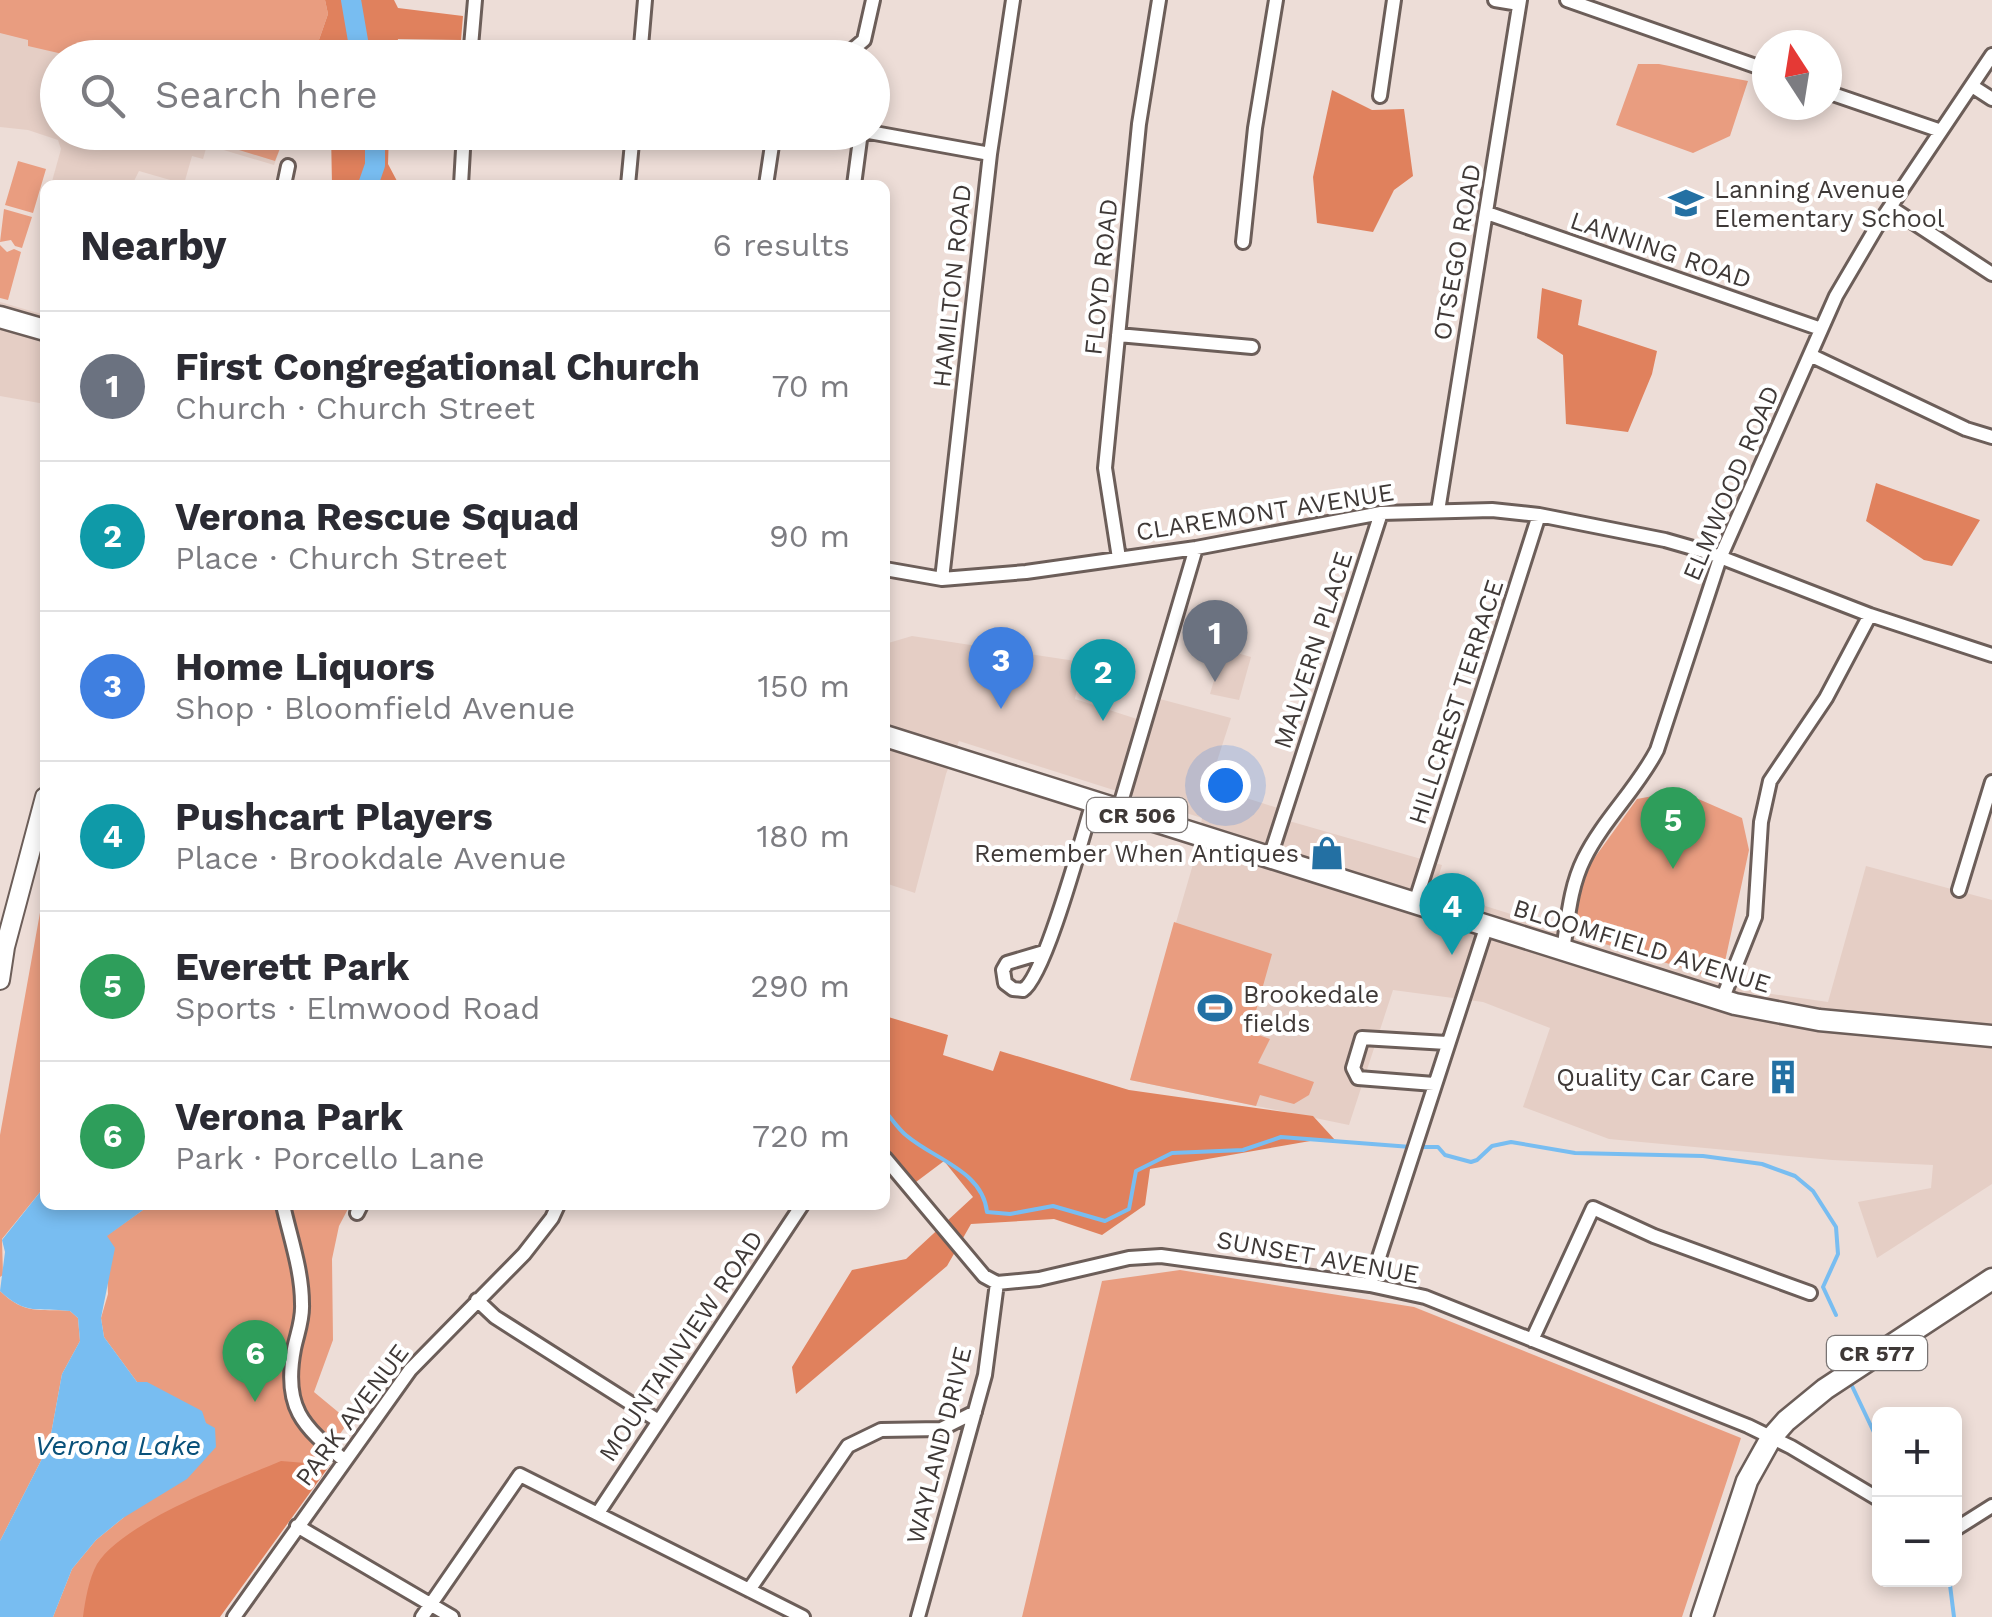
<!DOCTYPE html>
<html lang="en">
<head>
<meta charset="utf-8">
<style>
  body { margin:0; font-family:"Work Sans",sans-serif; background:#f2f2f3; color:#2b2b33 }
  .controls { position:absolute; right:30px; bottom:30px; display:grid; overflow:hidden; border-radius:15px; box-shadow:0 5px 15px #0003 }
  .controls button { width:90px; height:90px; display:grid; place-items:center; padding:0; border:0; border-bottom:2px solid #e1e1e2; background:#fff; color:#2b2b33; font:50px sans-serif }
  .compass { position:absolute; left:1752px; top:30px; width:90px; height:90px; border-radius:50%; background:#fff; box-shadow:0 5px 15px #0003; rotate:348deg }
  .you { position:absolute; left:1225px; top:785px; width:35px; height:35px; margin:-25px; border:8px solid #fff; border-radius:50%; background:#1a73e8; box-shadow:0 0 0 15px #1a73e833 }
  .badge { display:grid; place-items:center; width:65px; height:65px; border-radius:50%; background:#2563eb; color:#fff; font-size:32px; font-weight:700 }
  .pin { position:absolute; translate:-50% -82px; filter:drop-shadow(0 2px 5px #0008) }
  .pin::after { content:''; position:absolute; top:52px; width:35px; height:30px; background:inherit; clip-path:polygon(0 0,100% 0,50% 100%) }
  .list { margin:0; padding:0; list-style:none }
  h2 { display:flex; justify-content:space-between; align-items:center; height:130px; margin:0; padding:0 40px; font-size:42px }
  h2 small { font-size:32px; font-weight:400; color:#7c7c81 }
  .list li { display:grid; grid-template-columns:65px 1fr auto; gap:30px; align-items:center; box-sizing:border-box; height:150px; padding:0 40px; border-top:2px solid #e1e1e2 }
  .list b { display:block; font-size:38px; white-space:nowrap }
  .list p { margin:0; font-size:32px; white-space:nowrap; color:#7c7c81 }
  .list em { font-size:32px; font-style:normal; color:#7c7c81 }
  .icon { flex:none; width:55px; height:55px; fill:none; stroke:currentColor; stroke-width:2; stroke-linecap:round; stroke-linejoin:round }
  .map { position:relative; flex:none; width:1992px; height:1617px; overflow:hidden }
  .search { position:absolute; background:#fff; box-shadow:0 5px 15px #0003; left:40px; top:40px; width:850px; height:110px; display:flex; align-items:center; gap:25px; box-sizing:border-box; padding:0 35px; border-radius:55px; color:#7c7c81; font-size:38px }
  .panel { position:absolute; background:#fff; box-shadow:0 5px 15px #0003; left:40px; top:180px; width:850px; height:1030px; border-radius:15px }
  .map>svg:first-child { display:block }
  .built { fill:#e5cec5 }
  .green { fill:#e99d80 }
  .forest { fill:#e0815d }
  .water { fill:#78bdf1 }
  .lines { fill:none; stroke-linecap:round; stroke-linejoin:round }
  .stream { stroke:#78bdf1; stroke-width:4 }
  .river { stroke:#78bdf1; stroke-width:20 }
  .minor-casing { stroke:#6c5e59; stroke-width:18 }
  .secondary-casing { stroke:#6c5e59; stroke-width:22 }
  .primary-casing { stroke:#6c5e59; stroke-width:25 }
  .minor { stroke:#fff; stroke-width:12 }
  .secondary { stroke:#fff; stroke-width:18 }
  .primary { stroke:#fff; stroke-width:20 }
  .labels { text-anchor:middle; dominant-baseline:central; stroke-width:8; stroke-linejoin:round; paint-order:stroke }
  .shield { fill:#fff; stroke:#797473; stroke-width:2.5 }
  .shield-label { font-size:22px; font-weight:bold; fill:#3f3937 }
  .poi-label { font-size:25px; fill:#3f3937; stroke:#fff; text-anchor:start }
  .street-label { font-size:25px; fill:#3f3937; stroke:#fff }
  .water-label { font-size:28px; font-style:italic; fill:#09517a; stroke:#fff }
</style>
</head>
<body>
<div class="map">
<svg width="1992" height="1617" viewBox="0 0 1992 1617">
  <rect width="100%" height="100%" fill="#edddd7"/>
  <path class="built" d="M0 0H325L313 57 58 58V132L286 133 274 165 207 145 203 159 192 156 184 184 139 171 132 185H51L61 149 58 140 28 130 0 127Z
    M0 302 45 315V404L0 396Z
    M912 636 1082 662 1075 699 1137 719 1145 695 1231 718 1209 786 1290 812 1289 821 1442 865 1434 890 1765 993 1828 1002 1866 866 1992 900V1184L1877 1258 1858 1202 1931 1188 1933 1165 1832 1160 1609 1139 1523 1107 1550 1028 1483 1002 1393 990 1349 1125 1130 1080 1196 854 1202 818 959 741 946 774 915 893 885 883V644Z
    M1223 649 1251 657 1239 700 1210 694Z"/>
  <path class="green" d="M0 0H325L328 14 313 57 80 58 28 46V40L0 33Z
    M1638 64H1659L1748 81 1730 136 1693 153 1616 125Z
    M184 133H286L275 161Z
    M18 161 46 169 33 213 5 205Z
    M4 209 32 217 22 248 15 246 11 240 0 242Z
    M0 245 7 252 14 249 21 252 8 300 0 298Z
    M1680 791 1742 818 1749 850 1721 980 1573 934 1581 888 1590 864 1637 799Z
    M45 885V1186L2 1239 3 1275 0 1277V1135Z
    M1174 922 1272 954 1250 1032 1270 1039 1258 1063 1314 1082 1309 1095 1294 1104 1260 1095 1256 1106 1130 1080Z
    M150 1205H350L339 1226 332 1259 333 1340 314 1392 349 1421 213 1617H53L72 1569 96 1540 123 1518 206 1423 137 1382 104 1337 101 1318 108 1294 106 1236Z
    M1180 1270 1414 1307 1741 1438 1682 1617H1022L1102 1281Z
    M0 1291C26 1316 38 1308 70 1311L78 1318 80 1341 62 1374 49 1445 0 1541Z"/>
  <path class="forest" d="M325 0H394L398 8 463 16 461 40 398 39 395 57H313L328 14Z
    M1332 90 1372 110 1404 109 1413 176 1394 190 1373 232 1317 223 1313 177Z
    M331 133H389L388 164 397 181 408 185H332Z
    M1542 288 1582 300 1578 325 1657 351 1652 374 1628 432 1566 424 1563 355 1537 338Z
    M1876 483 1980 520 1952 566 1924 560 1866 521Z
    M885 1016 948 1035 943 1055 993 1071 1000 1051 1129 1090 1313 1116 1335 1140H1316L1150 1169 1145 1205 1102 1235 1054 1219 971 1224 947 1266 796 1394 792 1367 852 1270 906 1259 973 1197 944 1161 916 1182 885 1145Z
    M281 1461 330 1465 220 1617H83C85 1601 89 1578 97 1564 123 1522 234 1481 281 1461Z"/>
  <path class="water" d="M45 1186V1205H150L107 1236 115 1248 101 1318 104 1337 137 1382H147L202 1411 206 1423 215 1428 216 1447 187 1479 123 1518 96 1540 72 1569 53 1617H0V1541L49 1445 62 1374 80 1341 78 1318 70 1311C38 1307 26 1316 0 1291L5 1252 2 1240Z"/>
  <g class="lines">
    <path class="stream" d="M885 1111C892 1119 899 1130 907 1136 934 1159 983 1171 987 1212L1010 1214 1053 1206 1105 1221 1129 1209 1136 1171 1172 1153 1243 1150 1281 1137 1411 1147
      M1421 1147H1438L1445 1155 1471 1162 1477 1160 1492 1146 1511 1142 1575 1153 1703 1156 1762 1164 1795 1176 1813 1191 1836 1227 1838 1254 1823 1287 1836 1315
      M1852 1386 1880 1445
      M1947 1580 1950 1585 1954 1617"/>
    <path class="river" d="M351 0 361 58
      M368 185 375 165V132"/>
    <g class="minor-casing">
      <path id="minor" d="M1495 0 1519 4
        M1567 0 1767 70
        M470 58 475 0
        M640 58 645 0
        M850 58 851 51 864 40 873 0
        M1972 86 1992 99
        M1827 92 1941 131
        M1380 96 1394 0
        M869 132 990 154
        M284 185 288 166
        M461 185 464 132
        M628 185 633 132
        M766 185 774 132
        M854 185 861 132
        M1890 207 1992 274
        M1487 213 1821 329
        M1243 242 1255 128 1276 0
        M1118 335 1252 347
        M1810 355 1966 429 1992 437
        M1438 511 1520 0
        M1119 558 1105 468 1139 124 1159 0
        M885 569 942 579 1026 572 1196 548 1381 513 1492 510 1539 515 1665 540 1707 552 1870 615 1992 655
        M942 579 990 154 1013 0
        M1119 809 1196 548
        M1270 857 1381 513
        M1959 890 1992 782
        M1415 903 1539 515
        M1563 950C1568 919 1570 887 1584 859 1603 820 1637 789 1657 750L1720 558 1836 296 1876 228 1992 55
        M1044 952 1007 963 1003 970 1005 983 1013 989 1023 990C1045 977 1083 834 1093 802
        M1722 1000 1755 917 1761 822 1770 781 1826 698 1870 615
        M1434 1084 1358 1078 1353 1068 1362 1038 1447 1043
        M885 1158 984 1276 997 1283 1039 1279 1129 1258 1161 1256 1370 1285 1425 1297 1748 1426 1791 1447 1880 1500
        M283 1205C290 1237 302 1270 302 1304 303 1320 297 1334 294 1349 283 1407 302 1426 344 1460
        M357 1213 361 1205
        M1370 1285 1487 925
        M477 1300 495 1317 657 1420
        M1532 1340 1593 1208 1654 1236 1810 1293
        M598 1513 802 1205
        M297 1526 452 1617
        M1954 1530 1992 1506
        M749 1590 848 1446 881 1430 941 1429 975 1412
        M234 1617 410 1370 524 1254 552 1218 558 1205
        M422 1617 520 1475 803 1617
        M918 1617 985 1375 997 1283"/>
    </g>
    <g class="secondary-casing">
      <path id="secondary" d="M0 980 5 947 45 797"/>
    </g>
    <g class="primary-casing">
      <path id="primary" d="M0 317 45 330
        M885 736 1735 1004 1819 1020 1992 1036
        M1702 1617 1747 1481 1771 1438 1786 1421 1825 1389 1992 1279"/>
    </g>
    <use href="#minor" class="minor"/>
    <use href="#secondary" class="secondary"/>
    <use href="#primary" class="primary"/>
  </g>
  <defs>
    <g id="school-bare" transform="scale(2.7)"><path d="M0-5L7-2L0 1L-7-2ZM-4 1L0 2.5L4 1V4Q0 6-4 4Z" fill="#2370a3" stroke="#fff" stroke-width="2.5" paint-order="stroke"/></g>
    <g id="shop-bare" transform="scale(2.7)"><path d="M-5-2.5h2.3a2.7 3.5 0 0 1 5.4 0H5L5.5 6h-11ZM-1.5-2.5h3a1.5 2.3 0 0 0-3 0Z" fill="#2370a3" stroke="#fff" stroke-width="2.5" paint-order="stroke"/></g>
    <g id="stadium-bare" transform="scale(2.7)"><path d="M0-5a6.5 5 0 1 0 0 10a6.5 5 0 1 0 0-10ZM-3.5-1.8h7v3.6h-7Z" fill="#2370a3" stroke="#fff" stroke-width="2.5" paint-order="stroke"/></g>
    <g id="building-bare" transform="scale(2.7)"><path d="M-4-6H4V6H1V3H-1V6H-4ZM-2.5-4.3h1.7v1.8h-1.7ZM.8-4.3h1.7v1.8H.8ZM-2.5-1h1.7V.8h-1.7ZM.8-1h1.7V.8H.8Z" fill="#2370a3" stroke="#fff" stroke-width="2.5" paint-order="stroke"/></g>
  </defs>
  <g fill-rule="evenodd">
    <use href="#school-bare" x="1686" y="203"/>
    <use href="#shop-bare" x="1327" y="853"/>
    <use href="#stadium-bare" x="1215" y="1008"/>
    <use href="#building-bare" x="1783" y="1077"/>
  </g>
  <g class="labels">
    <g class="shield">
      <rect x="1087" y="798" width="100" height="34" rx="8"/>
      <rect x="1827" y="1336" width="100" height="34" rx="8"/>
    </g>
    <g class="shield-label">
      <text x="1137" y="815">CR 506</text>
      <text x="1877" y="1353">CR 577</text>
    </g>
    <g class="poi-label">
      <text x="1714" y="189">Lanning Avenue<tspan x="1714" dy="29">Elementary School</tspan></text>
      <text x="1299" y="853" text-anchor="end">Remember When Antiques</text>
      <text x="1243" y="994">Brookedale<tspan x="1243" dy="29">fields</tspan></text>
      <text x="1755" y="1077" text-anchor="end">Quality Car Care</text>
    </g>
    <g class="street-label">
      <text transform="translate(1661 250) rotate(19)">LANNING ROAD</text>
      <text transform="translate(1457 252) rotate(-80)">OTSEGO ROAD</text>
      <text transform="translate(1101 277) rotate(-84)">FLOYD ROAD</text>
      <text transform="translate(952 286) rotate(-84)">HAMILTON ROAD</text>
      <text transform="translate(1731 483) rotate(-67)">ELMWOOD ROAD</text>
      <text transform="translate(1265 512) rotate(-9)">CLAREMONT AVENUE</text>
      <text transform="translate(1313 650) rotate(-72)">MALVERN PLACE</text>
      <text transform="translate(1456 702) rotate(-72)">HILLCREST TERRACE</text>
      <text transform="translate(1642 946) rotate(17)">BLOOMFIELD AVENUE</text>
      <text transform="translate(1318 1257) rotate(10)">SUNSET AVENUE</text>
      <text transform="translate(681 1346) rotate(-56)">MOUNTAINVIEW ROAD</text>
      <text transform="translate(352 1415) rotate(-53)">PARK AVENUE</text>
      <text transform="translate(939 1445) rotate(-76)">WAYLAND DRIVE</text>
    </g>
    <g class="water-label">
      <text x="118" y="1445">Verona Lake</text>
    </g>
  </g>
</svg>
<div class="controls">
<button>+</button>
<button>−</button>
</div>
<svg class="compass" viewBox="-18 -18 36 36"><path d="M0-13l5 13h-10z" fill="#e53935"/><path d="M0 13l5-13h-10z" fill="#7c7c81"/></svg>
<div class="you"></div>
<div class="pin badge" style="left:1215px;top:682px;background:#6b7280">1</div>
<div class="pin badge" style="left:1103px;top:721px;background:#0f9aa8">2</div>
<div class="pin badge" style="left:1001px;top:709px;background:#3f7fe0">3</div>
<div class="pin badge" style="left:1452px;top:955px;background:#0f9aa8">4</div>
<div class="pin badge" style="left:1673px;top:869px;background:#2e9e5b">5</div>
<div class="pin badge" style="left:255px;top:1402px;background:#2e9e5b">6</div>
<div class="search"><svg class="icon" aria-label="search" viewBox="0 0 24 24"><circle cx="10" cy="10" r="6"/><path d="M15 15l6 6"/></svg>Search here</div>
<section class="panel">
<h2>Nearby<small>6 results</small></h2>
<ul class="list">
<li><span class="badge" style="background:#6b7280">1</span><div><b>First Congregational Church</b><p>Church · Church Street</p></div><em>70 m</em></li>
<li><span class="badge" style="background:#0f9aa8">2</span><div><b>Verona Rescue Squad</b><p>Place · Church Street</p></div><em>90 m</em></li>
<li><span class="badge" style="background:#3f7fe0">3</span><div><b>Home Liquors</b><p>Shop · Bloomfield Avenue</p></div><em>150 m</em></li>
<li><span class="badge" style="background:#0f9aa8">4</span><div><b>Pushcart Players</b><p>Place · Brookdale Avenue</p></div><em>180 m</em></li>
<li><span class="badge" style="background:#2e9e5b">5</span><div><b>Everett Park</b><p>Sports · Elmwood Road</p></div><em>290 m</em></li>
<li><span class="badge" style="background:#2e9e5b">6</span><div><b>Verona Park</b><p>Park · Porcello Lane</p></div><em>720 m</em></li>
</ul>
</section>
</div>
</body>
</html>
